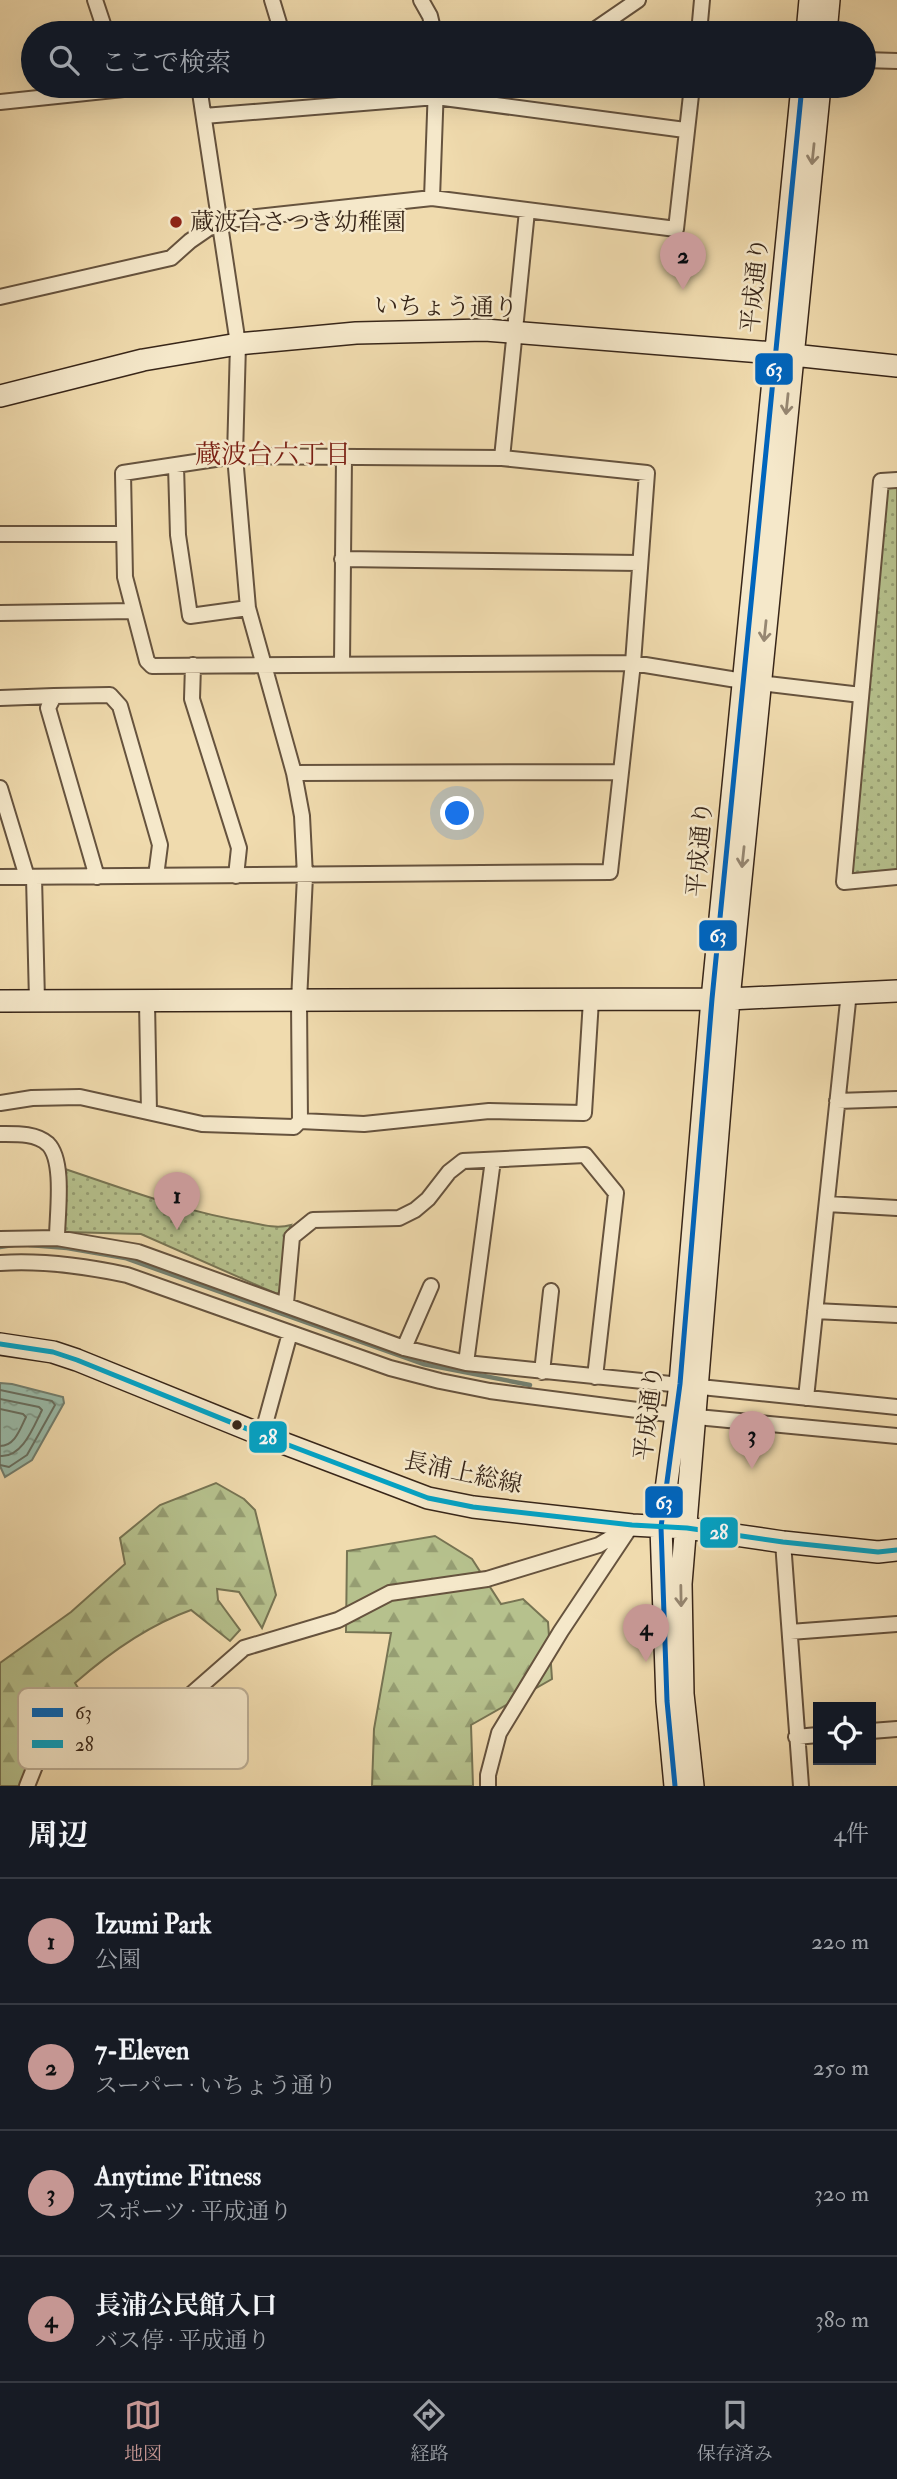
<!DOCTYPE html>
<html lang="ja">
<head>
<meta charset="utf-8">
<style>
  body { margin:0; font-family:"IM FELL Double Pica","Noto Serif JP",serif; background:#20242c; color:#f1f3f6 }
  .controls { position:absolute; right:21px; bottom:21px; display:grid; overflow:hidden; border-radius:0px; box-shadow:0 7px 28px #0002 }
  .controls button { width:63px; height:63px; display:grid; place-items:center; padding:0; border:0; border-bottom:2px solid #363941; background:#171b24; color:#f1f3f6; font:35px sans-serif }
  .you { position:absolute; left:458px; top:814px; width:24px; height:24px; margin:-18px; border:5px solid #fff; border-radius:50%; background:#1a73e8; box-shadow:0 0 0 10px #1a73e833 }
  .badge { display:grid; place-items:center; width:46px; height:46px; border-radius:50%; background:#c59692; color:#111; font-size:23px; font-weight:700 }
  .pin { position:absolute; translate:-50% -58px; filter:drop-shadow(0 2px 4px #0008) }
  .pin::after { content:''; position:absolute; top:37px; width:24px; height:21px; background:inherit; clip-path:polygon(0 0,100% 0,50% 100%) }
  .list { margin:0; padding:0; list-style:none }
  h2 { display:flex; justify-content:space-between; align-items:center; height:91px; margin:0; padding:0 28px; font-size:30px }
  h2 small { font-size:23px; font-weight:400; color:#9ea1a6 }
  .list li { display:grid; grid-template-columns:46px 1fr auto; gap:21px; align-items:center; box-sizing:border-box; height:126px; padding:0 28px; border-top:2px solid #363941 }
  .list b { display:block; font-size:26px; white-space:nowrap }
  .list p { margin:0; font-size:23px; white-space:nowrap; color:#9ea1a6 }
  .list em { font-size:23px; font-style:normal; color:#9ea1a6 }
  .icon { flex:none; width:38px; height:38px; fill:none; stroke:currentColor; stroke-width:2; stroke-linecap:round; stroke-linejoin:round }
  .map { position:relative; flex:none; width:897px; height:1786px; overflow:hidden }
  .search { position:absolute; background:#171b24; box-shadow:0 7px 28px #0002; left:21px; right:21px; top:21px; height:77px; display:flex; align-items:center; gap:18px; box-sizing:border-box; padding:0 24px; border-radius:38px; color:#9ea1a6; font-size:26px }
  .sheet { height:595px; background:#171b24 }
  nav { display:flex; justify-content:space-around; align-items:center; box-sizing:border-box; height:98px; border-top:2px solid #363941; background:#171b24; font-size:19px; color:#9ea1a6 }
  nav a { display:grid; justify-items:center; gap:4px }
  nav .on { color:#c59692 }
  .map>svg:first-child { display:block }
  .forest { fill:url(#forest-firs); stroke:#777453; stroke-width:2 }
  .park { fill:url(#park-dots); stroke:#777453; stroke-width:2 }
  .water { fill:url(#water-ripples); stroke:#737f6f; stroke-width:2 }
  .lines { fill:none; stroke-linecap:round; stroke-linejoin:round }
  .shore { stroke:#697061; stroke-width:2 }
  .stream { stroke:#737f6f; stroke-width:4.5 }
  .street-casing { stroke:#66533e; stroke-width:18 }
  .secondary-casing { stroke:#382619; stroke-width:24 }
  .street { stroke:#f5e8ca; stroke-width:14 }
  .secondary { stroke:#f5e8ca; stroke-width:21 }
  .bus-1-casing { stroke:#f5e8ca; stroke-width:10 }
  .bus-2-casing { stroke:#f5e8ca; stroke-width:10 }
  .bus-1 { stroke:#0065bd; stroke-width:5 }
  .bus-2 { stroke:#03a2c5; stroke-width:5 }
  .oneway { stroke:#968772 }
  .poi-dot { fill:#8f2418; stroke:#f5e8ca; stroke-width:2.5 }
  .bus-dot { fill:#382619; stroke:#f5e8ca; stroke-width:2.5 }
  .labels { text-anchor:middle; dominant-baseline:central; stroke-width:5; stroke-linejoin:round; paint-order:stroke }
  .poi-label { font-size:24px; fill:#382619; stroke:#f5e8ca; text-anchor:start }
  .street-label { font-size:24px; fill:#382619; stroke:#f5e8ca }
  .neighbourhood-label { font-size:26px; fill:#7a1f14; stroke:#f5e8ca }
  .key { fill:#f5e8ca; stroke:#bcae95; stroke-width:2 }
  .key-label { font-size:19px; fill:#382619 }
  .line-badge { stroke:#f5e8ca; stroke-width:2.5 }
  .badge-label { font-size:19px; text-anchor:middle; font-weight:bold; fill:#fff }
</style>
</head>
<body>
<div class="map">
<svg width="897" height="1786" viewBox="0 0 897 1786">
  <defs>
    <pattern id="forest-firs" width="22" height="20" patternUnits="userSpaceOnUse" patternTransform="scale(1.75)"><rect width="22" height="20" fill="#b6c18d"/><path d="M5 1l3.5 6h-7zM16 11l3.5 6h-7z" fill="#959d72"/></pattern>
    <pattern id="park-dots" width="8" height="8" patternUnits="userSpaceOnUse" patternTransform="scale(1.75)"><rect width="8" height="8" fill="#b6c18d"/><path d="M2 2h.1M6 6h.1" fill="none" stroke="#959d72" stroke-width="1.8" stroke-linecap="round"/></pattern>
    <pattern id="water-ripples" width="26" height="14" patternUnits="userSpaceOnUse" patternTransform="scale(1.75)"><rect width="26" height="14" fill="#9abba9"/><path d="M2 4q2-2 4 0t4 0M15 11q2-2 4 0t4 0" fill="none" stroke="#7f9889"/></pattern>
  </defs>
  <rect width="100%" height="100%" fill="#f0dbae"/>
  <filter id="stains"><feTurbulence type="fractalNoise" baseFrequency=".00286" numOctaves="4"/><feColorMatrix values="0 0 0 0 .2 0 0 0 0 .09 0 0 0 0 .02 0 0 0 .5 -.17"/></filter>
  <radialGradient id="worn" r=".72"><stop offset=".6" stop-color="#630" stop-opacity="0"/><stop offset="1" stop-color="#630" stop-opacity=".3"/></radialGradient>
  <path class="forest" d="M216 1483 244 1499 255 1510 276 1595 262 1628 239 1592 217 1589 218 1600 240 1630 230 1641 191 1610C149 1625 108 1654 75 1683L96 1717 85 1729 65 1725 30 1758 24 1786H0V1663L71 1612 125 1564 120 1538 160 1505Z
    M435 1536 472 1559 501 1604 523 1599 548 1622 552 1679 471 1725 473 1786H372L374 1729 391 1633 346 1632 347 1551Z"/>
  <path class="park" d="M881 481H897V877L844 882Z
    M65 1169C125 1189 185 1212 248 1222 262 1225 277 1229 291 1225L285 1237 283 1289 277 1294 141 1234 65 1232Z"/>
  <path class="water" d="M0 1383 12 1384 63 1397 64 1403 32 1460 5 1477 0 1466Z"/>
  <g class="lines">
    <path class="shore" d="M0 1390 52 1401 55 1405 27 1455 9 1467 0 1465
      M0 1399 39 1407 42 1410C33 1428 22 1458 0 1456
      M0 1409 23 1414 26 1417C20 1429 15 1446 0 1446"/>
    <path class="stream" d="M29 1245 67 1248 125 1258 423 1364 530 1385
      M0 1247 13 1245"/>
    <g class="street-casing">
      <path id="street" d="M95 0 106 33
        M272 0 282 33
        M421 0 430 16 434 33
        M590 33 638 0
        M699 33 702 0
        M864 60 897 61
        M199 86 238 344 235 456 248 608 294 773 302 816 305 876 299 1001 300 1121
        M0 102 152 86
        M204 116 436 97 685 130
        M432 198 436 86
        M0 297 171 258 190 241 219 221 432 198 676 229 692 86
        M502 458 527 211
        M176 466 178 535 190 616 248 608
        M897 480 881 481 844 882 897 877
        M0 534H124
        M342 559 639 563
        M0 613 134 611
        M342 664 344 457
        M193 665 192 699 239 848 236 876
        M0 698 54 696
        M294 773 620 772
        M0 788 27 877
        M0 877 610 872 633 663 647 473 502 458 235 456 123 473 125 577 147 661 152 666 633 663 743 681 861 695
        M34 877 37 1001
        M97 877 48 708 54 696 110 695 120 706 160 845 156 876
        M147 1002 149 1112
        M837 1101 897 1099
        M0 1103 32 1098 80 1097 202 1124 294 1127 300 1121 364 1124 489 1111 584 1113 591 1000
        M0 1134C16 1134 36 1133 48 1144 65 1161 57 1215 57 1238
        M827 1204 897 1208
        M0 1239 57 1238 138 1252 404 1348 466 1363 897 1407
        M0 1263C43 1260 85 1266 127 1275L390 1368 440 1381 490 1391 676 1415 897 1436
        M286 1303 292 1237 313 1220 399 1218 415 1210 428 1199 449 1172 463 1161 585 1155 616 1193 595 1377
        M815 1311 897 1315
        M404 1348 431 1286
        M466 1363 493 1160
        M542 1372 551 1291
        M806 1398 849 992
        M262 1435 290 1333
        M783 1542 801 1786
        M790 1632 897 1624
        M871 1731 897 1729
        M796 1737 818 1735
        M27 1786 41 1751 60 1737 130 1730 155 1721 187 1698 244 1648 338 1620 390 1593 487 1579 599 1545 632 1525
        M488 1786V1775L499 1733 561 1631 629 1529"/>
    </g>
    <g class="secondary-casing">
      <path id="secondary" d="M807 33 810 0
        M826 33 829 0
        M0 396 143 360 238 344 356 333 485 330 774 353 897 366
        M0 1001 729 999 897 991
        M0 1344 53 1352 77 1360 262 1435 428 1498 473 1507 632 1525 687 1528 783 1542 878 1552 897 1550
        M675 1786 667 1701 661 1527 680 1384 712 999 802 86
        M693 1786 683 1694 681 1584 729 999 820 86"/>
    </g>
    <use href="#street" class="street"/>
    <use href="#secondary" class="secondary"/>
    <g class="bus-1-casing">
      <path id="bus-1" d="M675 1786 667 1701 661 1527 680 1384 712 999 802 86"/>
    </g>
    <g class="bus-2-casing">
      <path id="bus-2" d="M0 1344 53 1352 77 1360 262 1435 428 1498 473 1507 632 1525 687 1528 783 1542 878 1552 897 1550"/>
    </g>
    <use href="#bus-1" class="bus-1"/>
    <use href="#bus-2" class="bus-2"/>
  </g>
  <defs><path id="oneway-shaft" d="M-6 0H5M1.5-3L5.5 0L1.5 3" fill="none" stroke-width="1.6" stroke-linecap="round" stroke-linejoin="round" transform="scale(1.75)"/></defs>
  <g class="oneway">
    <use href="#oneway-shaft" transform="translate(813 154) rotate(96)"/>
    <use href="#oneway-shaft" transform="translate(787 404) rotate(96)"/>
    <use href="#oneway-shaft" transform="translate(765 631) rotate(96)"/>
    <use href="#oneway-shaft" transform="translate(743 857) rotate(96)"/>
    <use href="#oneway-shaft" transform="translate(681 1596) rotate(89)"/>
  </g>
  <circle class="poi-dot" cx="176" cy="222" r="7"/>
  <circle class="bus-dot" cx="237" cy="1425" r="6"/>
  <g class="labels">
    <g class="poi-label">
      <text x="190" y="222">蔵波台さつき幼稚園</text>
    </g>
    <g class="street-label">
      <text transform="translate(755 285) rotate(-84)">平成通り</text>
      <text transform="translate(446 307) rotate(1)">いちょう通り</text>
      <text transform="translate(700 849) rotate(-85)">平成通り</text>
      <text transform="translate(649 1413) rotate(-83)">平成通り</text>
      <text transform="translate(463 1473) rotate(12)">長浦上総線</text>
    </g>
    <g class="neighbourhood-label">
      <text x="273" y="455">蔵波台六丁目</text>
    </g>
  </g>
  <rect x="18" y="1688" width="230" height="81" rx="10" class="key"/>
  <rect x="32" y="1708" width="31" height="9" fill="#0065bd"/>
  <rect x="32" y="1740" width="31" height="8" fill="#03a2c5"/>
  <g class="key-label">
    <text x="75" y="1719">63</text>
    <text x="75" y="1751">28</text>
  </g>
  <g class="line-badge">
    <rect x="754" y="352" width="40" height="34" rx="7" fill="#0065bd"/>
    <rect x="698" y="919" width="40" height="33" rx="7" fill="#0065bd"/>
    <rect x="248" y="1420" width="40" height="34" rx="7" fill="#03a2c5"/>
    <rect x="644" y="1485" width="40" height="34" rx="7" fill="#0065bd"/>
    <rect x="699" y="1516" width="40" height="33" rx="7" fill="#03a2c5"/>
  </g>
  <g class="badge-label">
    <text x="774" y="376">63</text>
    <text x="718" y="942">63</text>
    <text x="268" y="1444">28</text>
    <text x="664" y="1509">63</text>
    <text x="719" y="1539">28</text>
  </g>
  <rect width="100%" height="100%" filter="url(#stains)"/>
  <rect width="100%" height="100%" fill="url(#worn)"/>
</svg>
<div class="controls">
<button><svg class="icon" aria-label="locate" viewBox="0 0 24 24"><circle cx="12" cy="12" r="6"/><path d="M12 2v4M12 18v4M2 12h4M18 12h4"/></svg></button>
</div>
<div class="you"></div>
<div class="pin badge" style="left:177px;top:1230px">1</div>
<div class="pin badge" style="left:683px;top:290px">2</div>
<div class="pin badge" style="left:752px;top:1469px">3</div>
<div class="pin badge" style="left:646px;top:1662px">4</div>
<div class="search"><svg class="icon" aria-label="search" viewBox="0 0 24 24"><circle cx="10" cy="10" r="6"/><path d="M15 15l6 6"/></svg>ここで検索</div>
</div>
<section class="sheet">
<h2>周辺<small>4件</small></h2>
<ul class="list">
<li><span class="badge">1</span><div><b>Izumi Park</b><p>公園</p></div><em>220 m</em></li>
<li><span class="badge">2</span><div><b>7-Eleven</b><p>スーパー · いちょう通り</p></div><em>250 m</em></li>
<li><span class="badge">3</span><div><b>Anytime Fitness</b><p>スポーツ · 平成通り</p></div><em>320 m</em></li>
<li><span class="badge">4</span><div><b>長浦公民館入口</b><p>バス停 · 平成通り</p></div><em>380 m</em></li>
</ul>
</section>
<nav>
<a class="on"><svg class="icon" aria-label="map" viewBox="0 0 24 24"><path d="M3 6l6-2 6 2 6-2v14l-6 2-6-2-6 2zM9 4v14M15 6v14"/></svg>地図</a>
<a><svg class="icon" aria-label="directions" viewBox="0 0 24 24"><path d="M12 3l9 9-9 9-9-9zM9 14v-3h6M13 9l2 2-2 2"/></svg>経路</a>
<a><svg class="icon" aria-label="saved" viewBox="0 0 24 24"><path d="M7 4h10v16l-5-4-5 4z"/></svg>保存済み</a>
</nav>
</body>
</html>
